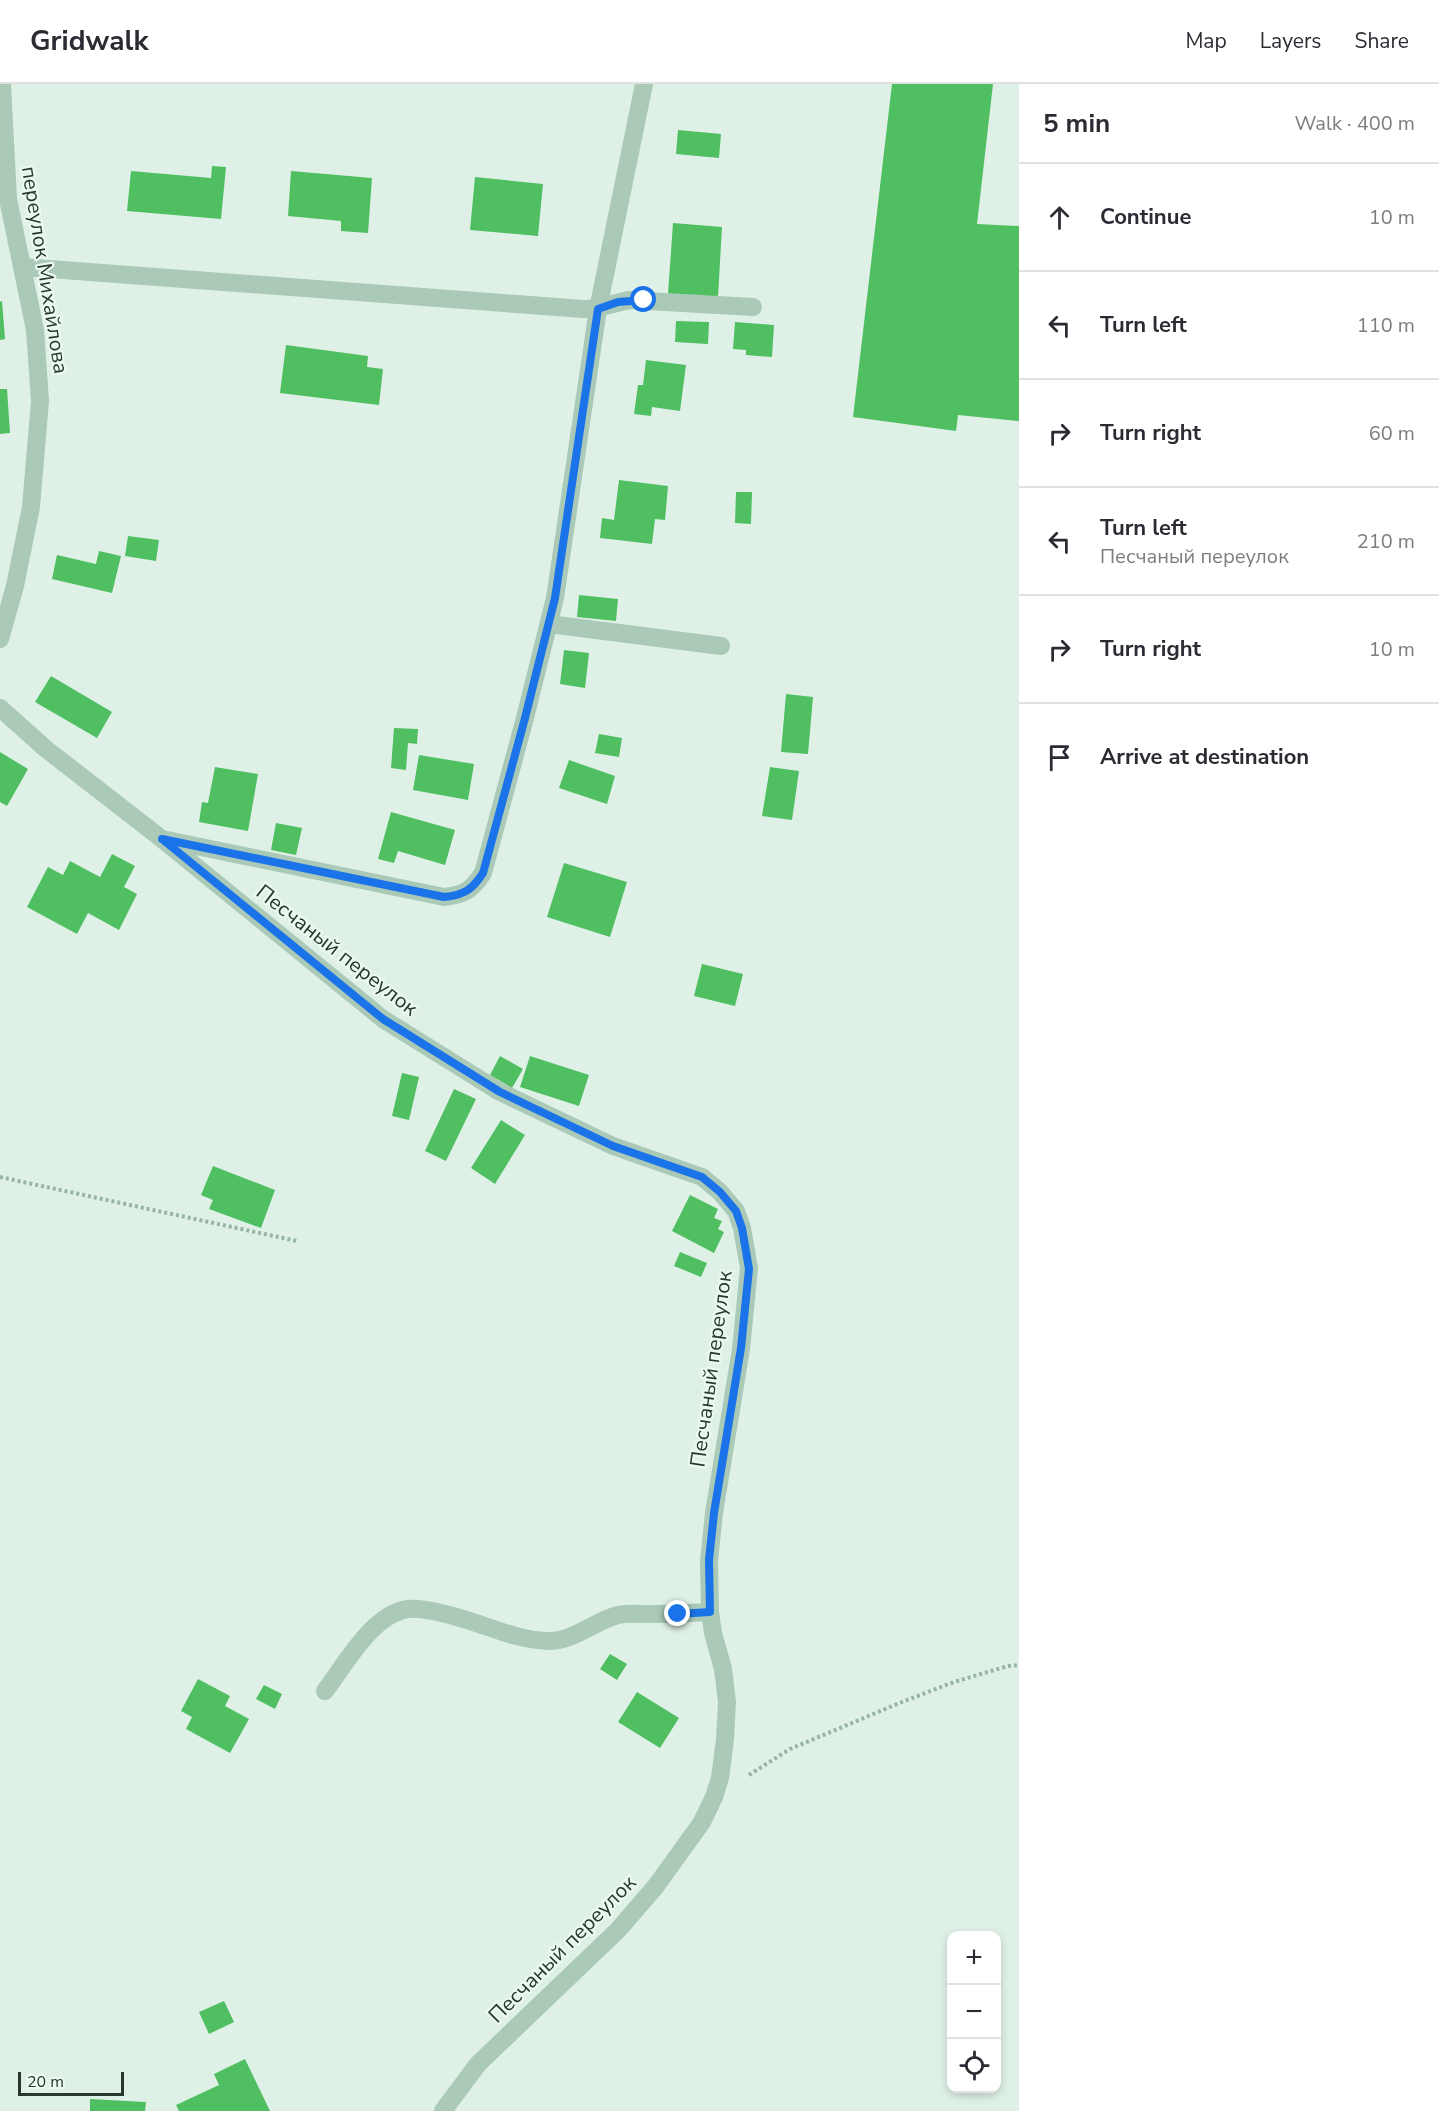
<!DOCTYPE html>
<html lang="en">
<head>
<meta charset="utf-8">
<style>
  body { margin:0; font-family:"Nunito Sans",sans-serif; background:#f7f7f7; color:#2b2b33 }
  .controls { position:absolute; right:18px; bottom:18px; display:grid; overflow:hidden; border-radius:12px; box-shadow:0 3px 9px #0003 }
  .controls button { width:54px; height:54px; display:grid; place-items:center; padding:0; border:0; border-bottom:2px solid #e1e1e2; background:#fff; color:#2b2b33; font:30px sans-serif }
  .scale { position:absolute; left:18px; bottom:15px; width:106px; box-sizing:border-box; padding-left:6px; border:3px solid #2a372d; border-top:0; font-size:16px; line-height:21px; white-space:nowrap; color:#2a372d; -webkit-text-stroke:4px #ebf9f2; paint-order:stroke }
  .stop { position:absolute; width:18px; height:18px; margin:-14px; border:4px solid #1a73e8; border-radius:50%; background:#fff }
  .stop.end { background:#1a73e8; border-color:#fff; box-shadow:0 2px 6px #0008 }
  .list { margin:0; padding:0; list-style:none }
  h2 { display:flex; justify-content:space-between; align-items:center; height:78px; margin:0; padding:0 24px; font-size:26px }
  h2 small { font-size:20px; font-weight:400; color:#7c7c81 }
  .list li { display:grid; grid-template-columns:39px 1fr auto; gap:18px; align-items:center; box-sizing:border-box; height:108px; padding:0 24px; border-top:2px solid #e1e1e2 }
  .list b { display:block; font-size:22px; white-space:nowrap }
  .list p { margin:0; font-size:20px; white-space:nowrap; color:#7c7c81 }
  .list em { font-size:20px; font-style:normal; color:#7c7c81 }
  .icon { flex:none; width:33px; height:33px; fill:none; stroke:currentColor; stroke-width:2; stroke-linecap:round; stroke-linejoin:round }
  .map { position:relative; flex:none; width:1019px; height:2027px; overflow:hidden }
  header { display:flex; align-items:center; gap:36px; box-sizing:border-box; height:84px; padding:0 30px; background:#fff; border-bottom:2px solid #e1e1e2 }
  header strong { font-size:28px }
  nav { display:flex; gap:33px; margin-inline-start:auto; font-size:21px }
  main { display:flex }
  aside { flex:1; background:#fff }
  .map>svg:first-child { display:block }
  .building { fill:#4fbf62 }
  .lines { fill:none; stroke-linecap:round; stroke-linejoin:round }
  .path { stroke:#95b5a1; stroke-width:4; stroke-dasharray:3 3; stroke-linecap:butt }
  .lane { stroke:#abc9b7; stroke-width:18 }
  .route { stroke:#1a73e8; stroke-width:8 }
  .labels { text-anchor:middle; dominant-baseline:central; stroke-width:4.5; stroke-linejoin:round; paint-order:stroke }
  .street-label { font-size:21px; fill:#2a372d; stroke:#ebf9f2 }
</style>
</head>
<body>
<header>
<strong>Gridwalk</strong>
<nav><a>Map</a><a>Layers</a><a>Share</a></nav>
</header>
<main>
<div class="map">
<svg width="1019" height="2027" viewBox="0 0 1019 2027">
  <rect width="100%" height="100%" fill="#dff1e7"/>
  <path class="building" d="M892 0H993L977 140 1019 142V337L958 331 956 347 853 333Z
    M678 46 721 50 719 74 676 70Z
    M212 82 226 83 221 135 127 127 131 87 211 94Z
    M291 87 372 94 368 149 341 147V137L288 132Z
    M475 93 543 100 538 152 470 146Z
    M673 139 722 143 718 213 668 210Z
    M2 217 5 255 0 256V218Z
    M676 237 709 238 708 260 675 258Z
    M735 238 774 241 772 273 746 271V266L733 265Z
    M286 261 368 272 367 283 383 285 379 321 280 309Z
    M646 276 686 281 680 327 652 323 651 332 634 330 638 301H643Z
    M0 305H7L10 349 0 350Z
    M619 396 668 402 665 436 655 435 652 460 600 454 602 434 614 436Z
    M736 408H752L751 440 735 439Z
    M128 452 159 456 156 477 125 472Z
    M99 467 121 472 112 509 52 495 57 471 96 480Z
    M579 511 618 515 616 537 577 533Z
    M564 566 589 569 585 604 560 600Z
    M51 592 112 628 97 654 35 618Z
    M786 610 813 613 808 670 781 668Z
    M394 644 418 645 417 660 408 659 406 686 391 684Z
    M599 650 622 654 619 673 595 669Z
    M0 668 28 685 7 722 0 718Z
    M419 671 474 680 468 716 413 706Z
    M569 676 615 692 607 720 559 704Z
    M215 683 258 690 248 747 199 738 202 718 208 719Z
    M770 683 799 687 792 736 762 732Z
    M391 728 455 746 445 781 398 767 394 779 378 775Z
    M276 739 302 744 296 771 271 766Z
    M112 770 135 782 124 803 137 810 119 846 88 829 77 850 27 823 48 783 63 791 70 777 100 793Z
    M564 779 627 798 610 853 547 833Z
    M702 880 743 890 735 922 694 912Z
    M500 972 523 985 512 1004 490 991Z
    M530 972 589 991 579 1022 520 1003Z
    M402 989 419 993 409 1036 392 1032Z
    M454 1005 476 1015 446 1077 425 1067Z
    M501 1036 525 1051 495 1100 471 1084Z
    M213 1082 275 1106 261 1144 209 1125 213 1116 201 1111Z
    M690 1111 718 1125 714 1134 722 1137 718 1145 724 1148 714 1169 672 1147Z
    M680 1168 707 1179 701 1193 674 1182Z
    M610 1570 627 1580 617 1596 600 1585Z
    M198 1595 230 1612 225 1622 249 1635 230 1669 186 1645 192 1633 181 1627Z
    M264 1601 282 1610 275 1625 256 1615Z
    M637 1608 679 1634 660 1664 618 1638Z
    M224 1917 234 1938 209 1950 199 1928Z
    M245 1975 270 2027H179L176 2021 219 2001 214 1990Z
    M90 2015 146 2018 145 2027H90Z"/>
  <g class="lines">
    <path class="path" d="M0 1093 297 1157
      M749 1691 790 1665 902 1618 954 1598 1008 1582 1019 1581"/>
    <path class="lane" d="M23 183 583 225C602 225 612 219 630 216L753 223
      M549 540 721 562
      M0 555 15 502 31 423 40 317 35 246 8 115 2 0
      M0 624 46 665 162 755 383 935 500 1008 613 1062 702 1093 720 1108 736 1127 742 1144 749 1184 741 1265 714 1429 709 1477 710 1528 713 1549 723 1585 727 1618 725 1655 720 1694 714 1713 702 1738 656 1802 618 1846 478 1980 443 2027
      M167 756 444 813C464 811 472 806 483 789L525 634 555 514 598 225 644 0
      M325 1607C345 1581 372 1530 408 1525 426 1523 461 1534 479 1540 502 1548 526 1557 550 1557 575 1556 595 1537 618 1531 628 1529 640 1530 650 1530 670 1530 690 1529 710 1528"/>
  </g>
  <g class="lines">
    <path class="route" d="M644 216 618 218 598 225 555 514 525 634 483 789C472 806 464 811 444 813L162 755 383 935 500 1008 613 1062 702 1093 720 1108 736 1127 742 1144 749 1185 741 1264 714 1429 709 1476 710 1528 678 1530"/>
  </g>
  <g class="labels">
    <g class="street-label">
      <text transform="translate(45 186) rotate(81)">переулок Михайлова</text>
      <text transform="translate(337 866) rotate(38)">Песчаный переулок</text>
      <text transform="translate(711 1285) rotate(-82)">Песчаный переулок</text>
      <text transform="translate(562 1865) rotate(-45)">Песчаный переулок</text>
    </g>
  </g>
</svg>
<div class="controls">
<button>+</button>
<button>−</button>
<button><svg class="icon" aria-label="locate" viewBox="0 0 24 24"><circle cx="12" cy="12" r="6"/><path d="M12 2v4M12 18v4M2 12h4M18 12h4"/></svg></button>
</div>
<div class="scale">20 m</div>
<div class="stop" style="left:644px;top:216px"></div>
<div class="stop end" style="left:678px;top:1530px"></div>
</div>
<aside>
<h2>5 min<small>Walk · 400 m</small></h2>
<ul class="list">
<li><svg class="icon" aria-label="ahead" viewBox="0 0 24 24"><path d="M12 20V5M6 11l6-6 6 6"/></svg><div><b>Continue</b></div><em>10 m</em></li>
<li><svg class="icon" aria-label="left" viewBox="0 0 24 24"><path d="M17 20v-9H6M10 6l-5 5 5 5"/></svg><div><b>Turn left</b></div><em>110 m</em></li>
<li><svg class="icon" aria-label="right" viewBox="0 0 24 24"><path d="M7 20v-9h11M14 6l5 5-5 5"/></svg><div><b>Turn right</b></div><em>60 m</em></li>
<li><svg class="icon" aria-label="left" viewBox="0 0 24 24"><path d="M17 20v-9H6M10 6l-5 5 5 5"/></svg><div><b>Turn left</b><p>Песчаный переулок</p></div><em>210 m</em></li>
<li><svg class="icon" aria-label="right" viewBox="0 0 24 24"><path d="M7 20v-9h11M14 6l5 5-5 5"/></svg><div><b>Turn right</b></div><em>10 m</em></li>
<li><svg class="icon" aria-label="arrive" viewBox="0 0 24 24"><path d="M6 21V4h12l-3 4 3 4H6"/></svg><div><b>Arrive at destination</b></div></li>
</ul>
</aside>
</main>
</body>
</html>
